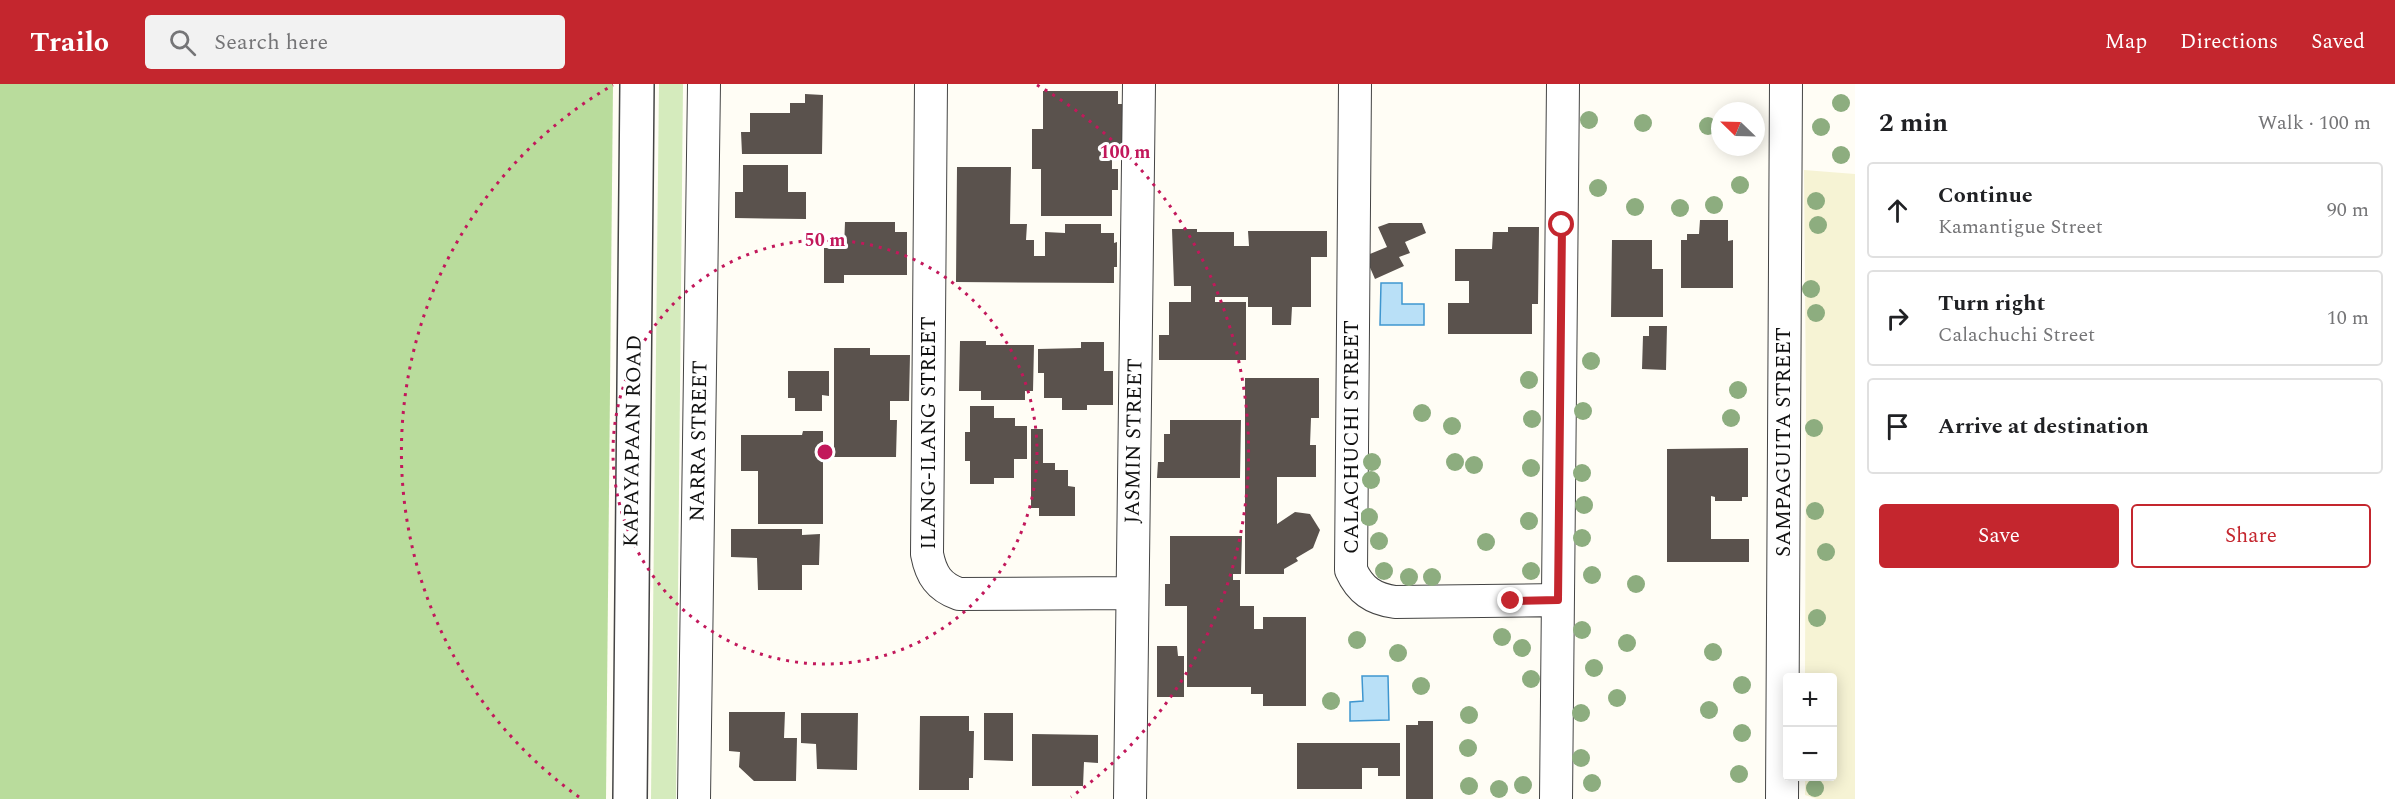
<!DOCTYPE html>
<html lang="en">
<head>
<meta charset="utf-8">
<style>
  body { margin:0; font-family:Spectral,serif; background:#f2f2f2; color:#202124 }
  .controls { position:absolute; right:18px; bottom:18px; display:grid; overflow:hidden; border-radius:6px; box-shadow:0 3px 15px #0003 }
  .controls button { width:54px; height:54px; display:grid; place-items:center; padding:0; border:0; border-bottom:2px solid #e0e0e0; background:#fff; color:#202124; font:30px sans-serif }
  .compass { position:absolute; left:1711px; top:18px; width:54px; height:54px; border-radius:50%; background:#fff; box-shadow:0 3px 15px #0003; rotate:293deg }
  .stop { position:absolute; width:18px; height:18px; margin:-14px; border:4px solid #c4262e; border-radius:50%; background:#fff }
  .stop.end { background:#c4262e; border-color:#fff; box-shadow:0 2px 6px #0008 }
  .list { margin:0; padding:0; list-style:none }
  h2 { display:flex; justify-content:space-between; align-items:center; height:78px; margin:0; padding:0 24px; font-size:26px }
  h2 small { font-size:20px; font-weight:400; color:#757577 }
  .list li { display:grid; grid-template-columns:39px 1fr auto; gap:18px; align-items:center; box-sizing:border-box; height:96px; margin:0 12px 12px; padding:0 12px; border:2px solid #e0e0e0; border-radius:6px }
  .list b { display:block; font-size:22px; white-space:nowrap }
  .list p { margin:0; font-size:20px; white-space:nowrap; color:#757577 }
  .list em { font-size:20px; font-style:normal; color:#757577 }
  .actions { display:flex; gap:12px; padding:18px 24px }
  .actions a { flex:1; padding:14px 0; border:2px solid #c4262e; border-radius:6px; text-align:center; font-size:21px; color:#c4262e }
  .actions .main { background:#c4262e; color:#fff }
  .icon { flex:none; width:33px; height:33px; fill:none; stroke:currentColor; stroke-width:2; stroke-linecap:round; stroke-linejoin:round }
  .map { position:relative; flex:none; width:1855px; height:715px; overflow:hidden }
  header { display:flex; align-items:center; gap:36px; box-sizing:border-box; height:84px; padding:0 30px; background:#c4262e; color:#fff }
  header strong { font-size:28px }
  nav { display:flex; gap:33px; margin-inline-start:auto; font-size:21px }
  .search { width:420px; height:54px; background:#f2f2f2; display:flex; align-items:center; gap:15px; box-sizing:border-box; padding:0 21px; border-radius:6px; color:#757577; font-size:22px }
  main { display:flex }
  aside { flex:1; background:#fff }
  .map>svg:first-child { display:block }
  .farmland { fill:#f6f3d4 }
  .green { fill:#d5ebbd }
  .forest { fill:#b9dc9c }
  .water { fill:#b9e0f7; stroke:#3f96cf; stroke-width:1.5 }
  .building { fill:#5a524d }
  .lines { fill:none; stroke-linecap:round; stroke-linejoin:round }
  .minor-casing { stroke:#444; stroke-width:34 }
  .tertiary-casing { stroke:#444; stroke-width:36 }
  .minor { stroke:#fff; stroke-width:32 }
  .tertiary { stroke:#fff; stroke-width:33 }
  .tree { fill:#8dad7f }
  .route { stroke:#c4262e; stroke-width:8 }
  .ring { fill:none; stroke:#c2185b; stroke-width:3; stroke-dasharray:3 6 }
  .labels { text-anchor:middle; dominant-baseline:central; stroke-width:6; stroke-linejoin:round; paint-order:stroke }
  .street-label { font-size:21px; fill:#111; stroke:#fff }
  .centre { fill:#c2185b; stroke:#fff; stroke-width:3 }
  .ring-label { font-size:18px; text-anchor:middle; font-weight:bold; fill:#c2185b; stroke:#fff; stroke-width:6; stroke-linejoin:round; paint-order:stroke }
</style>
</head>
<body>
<header>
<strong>Trailo</strong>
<div class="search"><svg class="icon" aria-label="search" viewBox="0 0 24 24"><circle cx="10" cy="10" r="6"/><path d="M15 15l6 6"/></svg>Search here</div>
<nav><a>Map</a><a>Directions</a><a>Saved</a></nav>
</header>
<main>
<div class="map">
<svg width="1855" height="715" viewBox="0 0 1855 715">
  <rect width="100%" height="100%" fill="#fffdf5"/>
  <path class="farmland" d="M1804 86 1855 90V715H1817L1805 711V693L1832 692V594L1805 593 1806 313Z"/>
  <path class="green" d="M659 0H683L676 715H651Z"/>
  <path class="forest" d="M0 0H613L606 715H0Z"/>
  <path class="water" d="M1381 199H1402V220H1424V241H1380Z
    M1362 592H1388L1389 636 1350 637V618L1363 617Z"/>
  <path class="building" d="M1043 7H1118V20H1124V61H1112V85H1118V106H1112V132H1041V85H1032V45H1043Z
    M805 10 823 11 822 70H742L741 48H750V29H790V19H805Z
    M743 81H788V108H806V135L735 134V108H743Z
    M957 83H1011L1010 140H1027L1026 156H1034V172H1045V148L1065 149V140H1101V149H1114V159L1117 158V183H1114V199L956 198Z
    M1700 136H1728V157L1733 156V204H1681V156H1687V150H1699Z
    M845 138H895V148H907V191H844V199H824V164H844Z
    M1389 139H1422L1426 149 1405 158 1410 169 1399 173 1404 182 1375 195 1365 172 1387 163 1378 143Z
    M1508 143H1539L1538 220H1532V250H1448V219H1469V197H1455V165H1492L1493 148H1508Z
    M1172 145H1197V148H1234V162H1249L1248 147H1327V173H1311V223H1292L1291 241H1272V223H1248V213H1215V218H1246V276H1159V251H1169V218H1191V202H1174Z
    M1612 156H1652V185H1663V233H1611Z
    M1649 242H1667L1666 286 1642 285 1643 252H1649Z
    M960 257H986V261H1034L1033 307H1025V316H981V307H959Z
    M1081 258H1104V287H1113V321H1087V326H1062V314H1044V289H1038V265L1081 264Z
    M834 264H870V271H910L909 317H890V336H897L896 373H834Z
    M788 287H829V312L822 311V327H795V314H788Z
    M1245 294H1319V334H1311L1310 361H1316V393H1277V440L1295 428 1310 430 1320 446 1313 464 1296 474 1298 477 1284 485V490H1245Z
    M970 322H994V334H1015V342H1027V375H1014V394H994V400H970V377H965V348H970Z
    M1170 336H1241L1240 394H1157L1158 378H1164V350H1170Z
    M1031 345H1043V379H1055V386H1068V402L1075 403V432H1039V424H1031Z
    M803 347H823V440H758V387H741V351H802Z
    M1748 364V413H1742V417H1715V413L1711 412V455H1749V478H1667V365Z
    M731 445H802V451L820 450 819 481H802V506H758L757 474 731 473Z
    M1170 452H1242L1241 490H1233V496H1240V522H1254V545H1263V533H1306V622H1263V610H1251V603H1187V522H1165V500H1170Z
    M1157 562H1177L1178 572H1184V613H1157Z
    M729 628H785L784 654H797L796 697H754L739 683 740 668 729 667Z
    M801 629H858L857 686 817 685 816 660 801 659Z
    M984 629H1013V677L984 676Z
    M920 632H969V647H974L973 694H969V706H919Z
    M1418 637H1433V715H1406V641H1418Z
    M1032 650 1098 651V679L1084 678 1083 702H1032Z
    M1297 659H1400V692H1378V684H1362V705H1297Z"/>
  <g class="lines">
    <g class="minor-casing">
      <path id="minor" d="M931 0 927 470C931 491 939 503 959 510L1132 509
        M1355 0 1351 486C1360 506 1373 515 1395 518L1558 516
        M694 715 704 0
        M1130 715 1139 0
        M1556 715 1563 0
        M1782 715 1786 0"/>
    </g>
    <g class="tertiary-casing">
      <path id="tertiary" d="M630 715 637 0"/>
    </g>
    <use href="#minor" class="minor"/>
    <use href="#tertiary" class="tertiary"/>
  </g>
  <g class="tree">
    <circle cx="1841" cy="19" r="9"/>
    <circle cx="1589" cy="36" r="9"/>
    <circle cx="1643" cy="39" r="9"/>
    <circle cx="1708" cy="42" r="9"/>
    <circle cx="1821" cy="43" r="9"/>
    <circle cx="1841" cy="71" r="9"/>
    <circle cx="1740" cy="101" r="9"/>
    <circle cx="1598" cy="104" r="9"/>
    <circle cx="1816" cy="117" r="9"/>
    <circle cx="1714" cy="121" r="9"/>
    <circle cx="1635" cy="123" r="9"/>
    <circle cx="1680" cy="124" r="9"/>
    <circle cx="1818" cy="141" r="9"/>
    <circle cx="1811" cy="205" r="9"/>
    <circle cx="1816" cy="229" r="9"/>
    <circle cx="1591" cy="277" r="9"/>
    <circle cx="1529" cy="296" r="9"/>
    <circle cx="1738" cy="306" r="9"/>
    <circle cx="1583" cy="327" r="9"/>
    <circle cx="1422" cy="329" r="9"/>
    <circle cx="1731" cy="334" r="9"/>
    <circle cx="1532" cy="335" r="9"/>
    <circle cx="1452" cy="342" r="9"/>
    <circle cx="1814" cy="344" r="9"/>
    <circle cx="1372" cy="378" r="9"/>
    <circle cx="1455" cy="378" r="9"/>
    <circle cx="1474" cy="381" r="9"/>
    <circle cx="1531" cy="384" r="9"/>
    <circle cx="1582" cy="389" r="9"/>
    <circle cx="1371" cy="396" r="9"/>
    <circle cx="1584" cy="421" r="9"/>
    <circle cx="1815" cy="427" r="9"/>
    <circle cx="1369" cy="433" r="9"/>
    <circle cx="1529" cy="437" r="9"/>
    <circle cx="1582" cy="454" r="9"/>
    <circle cx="1379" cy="457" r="9"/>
    <circle cx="1486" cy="458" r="9"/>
    <circle cx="1826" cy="468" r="9"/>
    <circle cx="1384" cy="487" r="9"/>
    <circle cx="1531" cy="487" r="9"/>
    <circle cx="1592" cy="491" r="9"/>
    <circle cx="1409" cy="493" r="9"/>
    <circle cx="1432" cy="493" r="9"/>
    <circle cx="1636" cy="500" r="9"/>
    <circle cx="1817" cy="534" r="9"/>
    <circle cx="1582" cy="546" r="9"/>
    <circle cx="1502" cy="553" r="9"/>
    <circle cx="1357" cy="556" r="9"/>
    <circle cx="1627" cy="559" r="9"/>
    <circle cx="1522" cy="564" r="9"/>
    <circle cx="1713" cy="568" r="9"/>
    <circle cx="1398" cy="569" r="9"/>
    <circle cx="1594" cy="584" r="9"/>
    <circle cx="1531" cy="595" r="9"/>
    <circle cx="1742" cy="601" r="9"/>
    <circle cx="1421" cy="602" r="9"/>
    <circle cx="1617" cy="614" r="9"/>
    <circle cx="1331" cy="617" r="9"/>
    <circle cx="1709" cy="626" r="9"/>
    <circle cx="1581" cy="629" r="9"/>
    <circle cx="1469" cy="631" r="9"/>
    <circle cx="1742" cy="649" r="9"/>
    <circle cx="1468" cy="664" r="9"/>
    <circle cx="1581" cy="674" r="9"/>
    <circle cx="1739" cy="690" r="9"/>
    <circle cx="1592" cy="699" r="9"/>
    <circle cx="1523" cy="701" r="9"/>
    <circle cx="1469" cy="702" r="9"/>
    <circle cx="1815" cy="704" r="9"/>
    <circle cx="1499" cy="705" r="9"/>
  </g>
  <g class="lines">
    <path class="route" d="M1511 517 1558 516 1562 141"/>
  </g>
  <g class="ring">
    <circle cx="825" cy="368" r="212"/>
    <path d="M579 713A424 424 0 0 1 613 1M1037 1A424 424 0 0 1 1071 713"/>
  </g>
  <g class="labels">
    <g class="street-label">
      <text transform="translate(929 349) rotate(-90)">ILANG-ILANG STREET</text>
      <text transform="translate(1352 353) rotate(-90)">CALACHUCHI STREET</text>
      <text transform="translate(633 357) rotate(-89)">KAPAYAPAAN ROAD</text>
      <text transform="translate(699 357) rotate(-89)">NARRA STREET</text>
      <text transform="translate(1134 357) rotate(-89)">JASMIN STREET</text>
      <text transform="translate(1784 358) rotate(-90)">SAMPAGUITA STREET</text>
    </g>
  </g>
  <circle cx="825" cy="368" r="9" class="centre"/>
  <g class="ring-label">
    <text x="1125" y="74">100 m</text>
    <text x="825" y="162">50 m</text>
  </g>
</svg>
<div class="controls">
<button>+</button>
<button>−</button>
</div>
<svg class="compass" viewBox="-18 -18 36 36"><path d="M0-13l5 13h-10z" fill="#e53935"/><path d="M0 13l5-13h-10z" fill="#757577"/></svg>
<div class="stop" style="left:1562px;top:141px"></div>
<div class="stop end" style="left:1511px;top:517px"></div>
</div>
<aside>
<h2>2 min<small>Walk · 100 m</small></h2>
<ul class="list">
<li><svg class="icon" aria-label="ahead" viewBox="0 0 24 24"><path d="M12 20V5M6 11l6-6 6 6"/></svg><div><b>Continue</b><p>Kamantigue Street</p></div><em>90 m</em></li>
<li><svg class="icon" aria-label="right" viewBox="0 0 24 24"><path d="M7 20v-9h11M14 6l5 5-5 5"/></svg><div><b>Turn right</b><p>Calachuchi Street</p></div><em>10 m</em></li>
<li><svg class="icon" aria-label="arrive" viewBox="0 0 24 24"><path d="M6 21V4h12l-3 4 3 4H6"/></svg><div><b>Arrive at destination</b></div></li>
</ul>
<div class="actions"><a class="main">Save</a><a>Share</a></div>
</aside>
</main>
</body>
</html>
